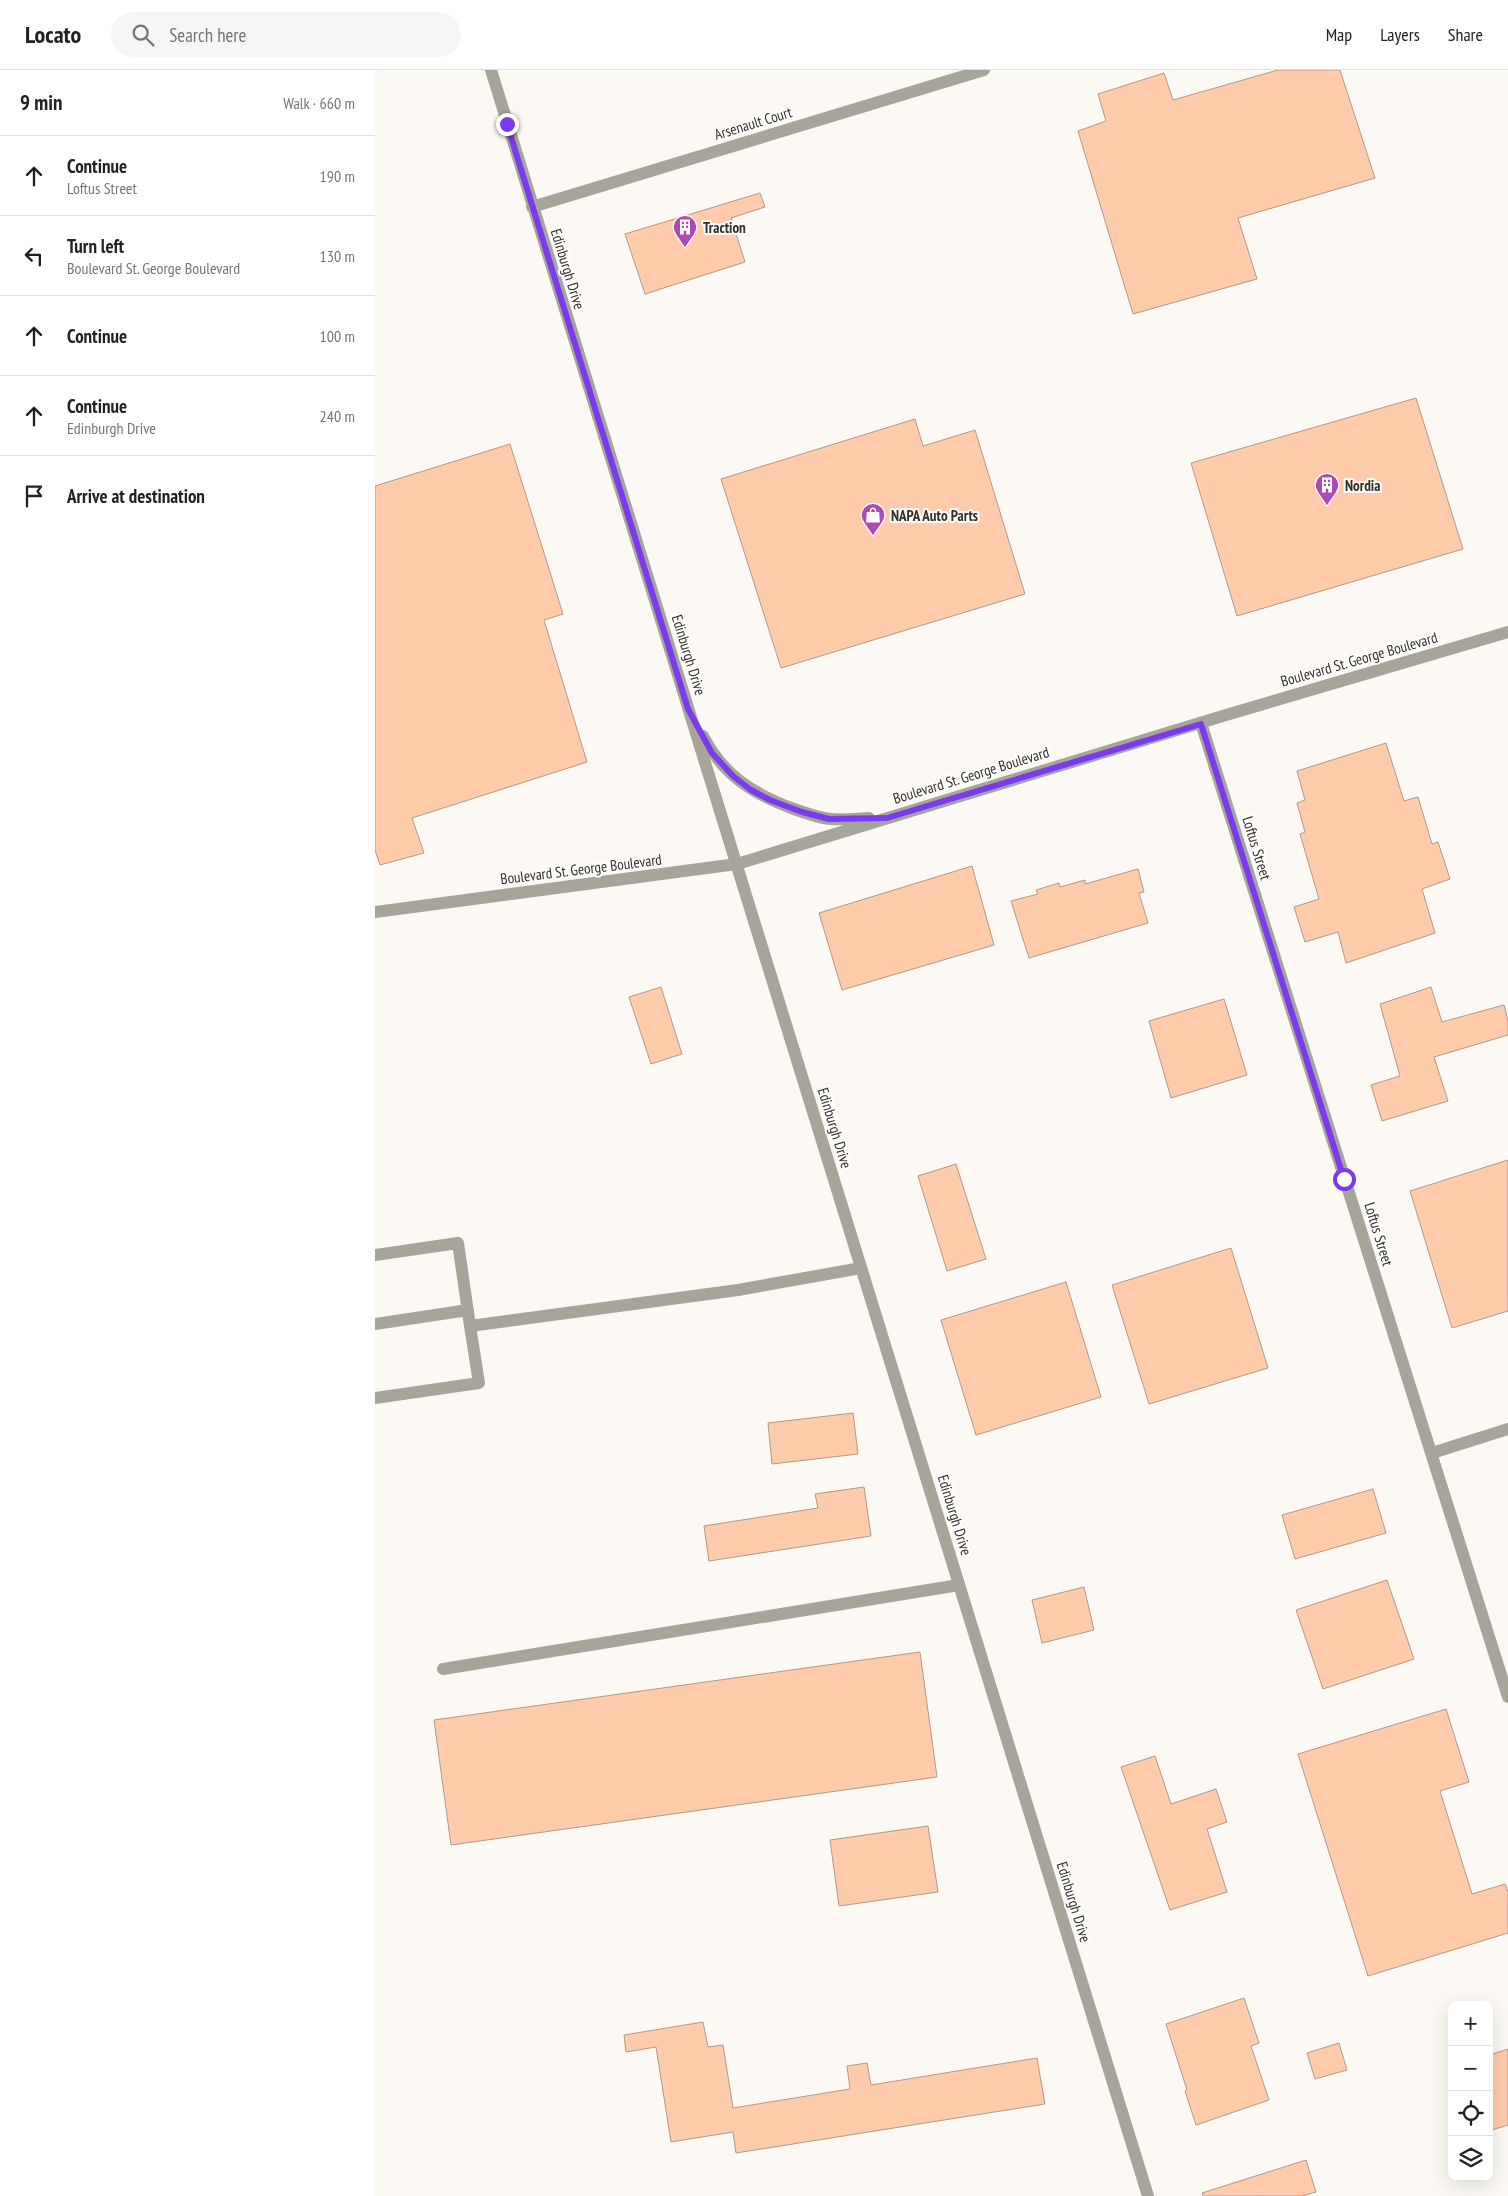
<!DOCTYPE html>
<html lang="en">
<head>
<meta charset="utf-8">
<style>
  body { margin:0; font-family:"PT Sans Narrow",sans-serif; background:#f6f6f6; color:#202124 }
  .controls { position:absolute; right:15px; bottom:15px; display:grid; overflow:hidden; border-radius:10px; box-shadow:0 5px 20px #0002 }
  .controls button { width:45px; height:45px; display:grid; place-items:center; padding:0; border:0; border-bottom:1px solid #e0e0e0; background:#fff; color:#202124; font:25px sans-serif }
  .stop { position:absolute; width:15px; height:15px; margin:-11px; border:4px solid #7c3aed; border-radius:50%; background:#fff }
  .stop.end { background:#7c3aed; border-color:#fff; box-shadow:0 1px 5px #0008 }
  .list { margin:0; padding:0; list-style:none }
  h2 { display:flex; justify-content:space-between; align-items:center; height:65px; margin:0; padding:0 20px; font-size:21px }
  h2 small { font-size:16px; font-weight:400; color:#757577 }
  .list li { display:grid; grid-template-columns:32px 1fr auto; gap:15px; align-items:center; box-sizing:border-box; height:80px; padding:0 20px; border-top:1px solid #e0e0e0 }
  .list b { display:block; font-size:19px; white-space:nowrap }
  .list p { margin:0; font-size:16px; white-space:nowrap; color:#757577 }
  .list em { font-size:16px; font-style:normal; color:#757577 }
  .icon { flex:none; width:28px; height:28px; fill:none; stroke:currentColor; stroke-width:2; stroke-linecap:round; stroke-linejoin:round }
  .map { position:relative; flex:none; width:1133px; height:2126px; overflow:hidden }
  header { display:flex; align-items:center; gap:30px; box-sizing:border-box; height:70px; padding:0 25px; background:#fff; border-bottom:1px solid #e0e0e0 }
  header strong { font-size:24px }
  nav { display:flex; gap:28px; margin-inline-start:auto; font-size:18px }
  .search { width:350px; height:45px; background:#f6f6f6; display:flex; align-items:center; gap:12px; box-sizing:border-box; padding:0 18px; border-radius:28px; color:#757577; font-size:19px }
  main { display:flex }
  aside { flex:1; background:#fff }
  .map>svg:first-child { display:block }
  .building { fill:#ffcbaa; stroke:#b19989 }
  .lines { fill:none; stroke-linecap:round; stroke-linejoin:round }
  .minor { stroke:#a7a59a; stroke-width:12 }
  .route { stroke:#7c3aed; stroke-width:6 }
  .labels { text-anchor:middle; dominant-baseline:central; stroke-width:4; stroke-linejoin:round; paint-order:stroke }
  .street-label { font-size:15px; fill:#342e25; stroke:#fff }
  .poi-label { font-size:15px; font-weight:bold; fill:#342e25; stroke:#fff; text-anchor:start }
</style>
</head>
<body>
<header>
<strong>Locato</strong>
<div class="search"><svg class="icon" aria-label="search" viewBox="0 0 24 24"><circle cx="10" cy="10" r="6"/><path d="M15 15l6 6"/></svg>Search here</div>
<nav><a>Map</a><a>Layers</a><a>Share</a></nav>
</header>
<main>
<aside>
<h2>9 min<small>Walk · 660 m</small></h2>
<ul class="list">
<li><svg class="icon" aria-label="ahead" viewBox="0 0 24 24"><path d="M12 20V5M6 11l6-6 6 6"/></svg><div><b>Continue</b><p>Loftus Street</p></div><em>190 m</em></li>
<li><svg class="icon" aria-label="left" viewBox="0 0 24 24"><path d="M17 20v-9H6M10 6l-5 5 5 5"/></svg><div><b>Turn left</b><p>Boulevard St. George Boulevard</p></div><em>130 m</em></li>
<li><svg class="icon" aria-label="ahead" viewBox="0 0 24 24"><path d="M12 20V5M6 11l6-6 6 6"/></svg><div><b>Continue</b></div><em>100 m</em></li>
<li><svg class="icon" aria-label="ahead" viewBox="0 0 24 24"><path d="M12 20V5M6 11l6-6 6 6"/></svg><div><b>Continue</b><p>Edinburgh Drive</p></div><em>240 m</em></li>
<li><svg class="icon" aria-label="arrive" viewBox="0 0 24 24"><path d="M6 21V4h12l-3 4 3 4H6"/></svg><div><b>Arrive at destination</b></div></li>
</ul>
</aside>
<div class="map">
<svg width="1133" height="2126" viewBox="0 0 1133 2126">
  <rect width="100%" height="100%" fill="#fcf9f4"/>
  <path class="building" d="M903 0H965L1000 108 863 148 882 209 758 244 703 61 731 51 723 24 789 3 798 30Z
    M385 123 390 137 356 148 370 192 270 224 250 164Z
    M1041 328 1088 479 862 546 816 393Z
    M540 349 548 376 600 360 650 524 406 598 346 409Z
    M135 374 188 544 169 550 212 692 37 748 49 783 5 795 0 780V416Z
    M1011 673 1029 731 1043 727 1057 774 1063 772 1075 809 1047 819 1060 863 971 893 963 862 930 872 919 837 944 829 925 764 930 762 922 733 930 730 922 701Z
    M597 796 619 875 467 920 444 843Z
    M763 799 769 822 764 823 773 853 654 888 636 831 663 824 661 820 684 813 685 817 710 810V814Z
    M286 917 307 984 276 994 254 927Z
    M1056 917 1067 952 1129 935 1133 951V965L1059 987 1073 1031 1007 1051 996 1015 1025 1006 1005 934Z
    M849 929 872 1005 796 1028 774 951Z
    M1133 1090V1241L1077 1258 1035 1121Z
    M581 1094 611 1189 572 1201 543 1106Z
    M856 1178 893 1298 774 1334 737 1215Z
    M691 1212 726 1327 601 1365 566 1250Z
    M478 1343 483 1384 397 1394 393 1353Z
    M489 1417 496 1466 334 1491 329 1456 443 1438 440 1424Z
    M998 1419 1011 1463 920 1489 907 1445Z
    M1012 1510 1039 1589 948 1619 921 1540Z
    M709 1517 719 1560 667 1573 657 1530Z
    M545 1582 562 1707 76 1775 59 1650Z
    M1071 1639 1094 1712 1065 1721 1097 1824 1130 1814 1133 1822V1863L993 1906 923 1684Z
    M780 1686 796 1734 841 1719 852 1752 832 1759 852 1822 795 1840 746 1697Z
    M553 1756 563 1822 464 1836 455 1770Z
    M869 1928 884 1973 876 1976 894 2030 821 2055 810 2021 812 2020 791 1954Z
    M328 1952 333 1977 348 1975 358 2038 475 2019 472 1996 492 1993 496 2015 662 1988 670 2034 361 2083 358 2062 296 2072 281 1977 251 1982 249 1965Z
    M964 1973 972 2000 940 2009 932 1983Z
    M1133 1979V2055L1114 2061V1985Z
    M931 2090 941 2122 927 2126H828L827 2123Z"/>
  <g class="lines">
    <path class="minor" d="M116 0 773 2126
      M157 137 609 0
      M826 653 1133 1627
      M328 666C348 705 378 724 419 739 430 743 444 748 456 749 468 750 482 749 494 748
      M0 842 362 794 851 645 1133 562
      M0 1185 83 1173 95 1256 363 1220 486 1198
      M0 1254 93 1240
      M0 1328 104 1313 95 1256
      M1057 1383 1133 1359
      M68 1599 584 1515"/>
  </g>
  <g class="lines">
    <path class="route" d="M132 54 313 639 337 683 358 706 376 720 395 730 427 742 454 749 512 748 826 654 969 1109"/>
  </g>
  <defs>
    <g id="building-pin" transform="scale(1.25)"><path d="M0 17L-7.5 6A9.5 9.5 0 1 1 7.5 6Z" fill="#ad4bb2" stroke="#fff"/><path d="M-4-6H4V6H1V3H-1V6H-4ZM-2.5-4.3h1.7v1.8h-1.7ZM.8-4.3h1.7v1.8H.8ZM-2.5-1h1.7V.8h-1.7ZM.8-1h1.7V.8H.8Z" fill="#fff"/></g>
    <g id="shop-pin" transform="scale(1.25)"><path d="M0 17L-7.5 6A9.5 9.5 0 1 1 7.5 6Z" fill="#ad4bb2" stroke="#fff"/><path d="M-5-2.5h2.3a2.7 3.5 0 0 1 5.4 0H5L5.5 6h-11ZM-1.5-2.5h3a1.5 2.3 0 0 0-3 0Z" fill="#fff"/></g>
  </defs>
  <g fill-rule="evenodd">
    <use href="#building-pin" x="310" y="157"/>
    <use href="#building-pin" x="952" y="415"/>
    <use href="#shop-pin" x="498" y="445"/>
  </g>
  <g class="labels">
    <g class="street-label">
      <text transform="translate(378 53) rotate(-17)">Arsenault Court</text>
      <text transform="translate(193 199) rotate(73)">Edinburgh Drive</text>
      <text transform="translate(314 585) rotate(73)">Edinburgh Drive</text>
      <text transform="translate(984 589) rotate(-16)">Boulevard St. George Boulevard</text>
      <text transform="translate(596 705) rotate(-17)">Boulevard St. George Boulevard</text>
      <text transform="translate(882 778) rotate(73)">Loftus Street</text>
      <text transform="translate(206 799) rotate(-7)">Boulevard St. George Boulevard</text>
      <text transform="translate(460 1058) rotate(73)">Edinburgh Drive</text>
      <text transform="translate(1004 1164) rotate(73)">Loftus Street</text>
      <text transform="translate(580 1445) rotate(73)">Edinburgh Drive</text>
      <text transform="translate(699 1832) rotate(73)">Edinburgh Drive</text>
    </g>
    <g class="poi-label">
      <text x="328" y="157">Traction</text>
      <text x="970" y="415">Nordia</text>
      <text x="516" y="445">NAPA Auto Parts</text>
    </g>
  </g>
</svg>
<div class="controls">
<button>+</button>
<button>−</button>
<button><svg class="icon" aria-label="locate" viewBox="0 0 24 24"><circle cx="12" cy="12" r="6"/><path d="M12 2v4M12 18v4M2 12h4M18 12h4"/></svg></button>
<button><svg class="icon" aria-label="layers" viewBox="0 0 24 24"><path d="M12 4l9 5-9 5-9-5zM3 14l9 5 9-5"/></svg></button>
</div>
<div class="stop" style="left:969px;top:1109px"></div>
<div class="stop end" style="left:132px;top:54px"></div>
</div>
</main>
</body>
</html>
